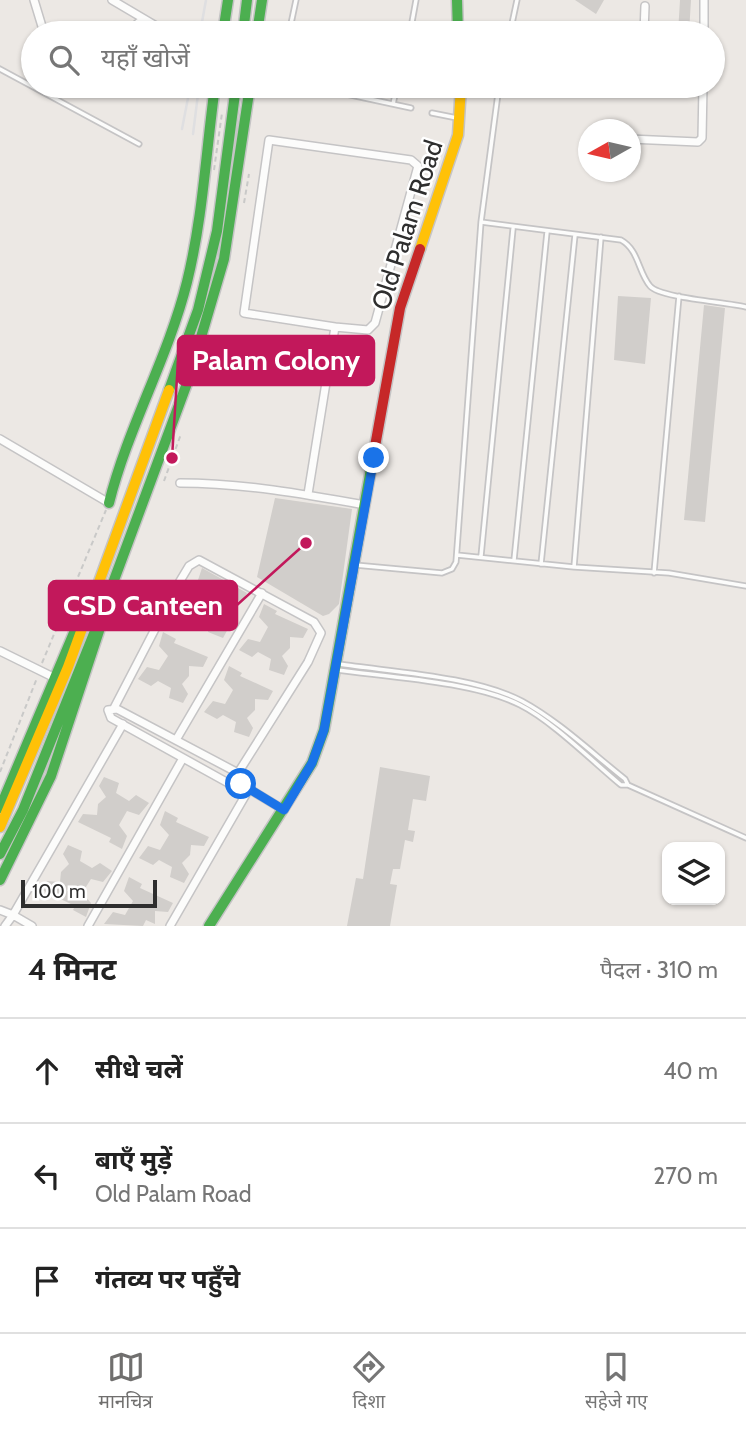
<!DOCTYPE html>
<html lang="hi">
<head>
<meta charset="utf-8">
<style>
  body { margin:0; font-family:Cabin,"Noto Sans Devanagari",sans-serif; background:#f2f2f2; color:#222 }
  .controls { position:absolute; right:21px; bottom:21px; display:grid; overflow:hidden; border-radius:14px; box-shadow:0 2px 5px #0004 }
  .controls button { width:63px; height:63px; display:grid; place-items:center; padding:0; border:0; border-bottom:2px solid #e0e0e0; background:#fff; color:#222; font:35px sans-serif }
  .compass { position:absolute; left:578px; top:119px; width:63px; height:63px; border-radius:50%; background:#fff; box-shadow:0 2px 5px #0004; rotate:262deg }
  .scale { position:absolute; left:21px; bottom:18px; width:136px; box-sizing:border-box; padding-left:7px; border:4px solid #2e2e2e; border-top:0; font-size:19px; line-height:24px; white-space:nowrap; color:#2e2e2e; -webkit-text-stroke:5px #fff; paint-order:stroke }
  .stop { position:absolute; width:21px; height:21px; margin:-16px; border:5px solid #1a73e8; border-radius:50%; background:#fff }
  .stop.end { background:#1a73e8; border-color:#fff; box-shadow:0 2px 7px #0008 }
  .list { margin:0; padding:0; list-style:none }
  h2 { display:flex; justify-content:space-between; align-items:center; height:91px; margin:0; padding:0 28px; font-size:30px }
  h2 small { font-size:23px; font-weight:400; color:#767676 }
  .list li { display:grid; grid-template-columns:46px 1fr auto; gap:21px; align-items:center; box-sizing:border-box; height:105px; padding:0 28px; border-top:2px solid #e0e0e0 }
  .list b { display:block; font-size:26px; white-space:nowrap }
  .list p { margin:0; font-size:23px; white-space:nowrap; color:#767676 }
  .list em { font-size:23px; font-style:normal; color:#767676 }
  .icon { flex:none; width:38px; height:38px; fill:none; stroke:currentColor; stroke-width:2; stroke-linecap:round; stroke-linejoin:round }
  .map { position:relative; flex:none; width:746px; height:926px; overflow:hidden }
  .search { position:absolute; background:#fff; box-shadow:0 2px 5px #0004; left:21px; right:21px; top:21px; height:77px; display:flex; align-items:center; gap:18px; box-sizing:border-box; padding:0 24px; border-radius:38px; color:#767676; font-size:26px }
  .sheet { height:406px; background:#fff }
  nav { display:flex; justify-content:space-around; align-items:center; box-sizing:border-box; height:98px; border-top:2px solid #e0e0e0; background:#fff; font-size:19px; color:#767676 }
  nav a { display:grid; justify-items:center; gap:4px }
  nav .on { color:#706f6e }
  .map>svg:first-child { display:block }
  .building { fill:#d1cecb }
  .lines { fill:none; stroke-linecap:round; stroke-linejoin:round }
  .lane-casing { stroke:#c5c4c5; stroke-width:7 }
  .street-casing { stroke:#c5c4c5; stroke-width:10 }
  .fast-casing { stroke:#c5c4c5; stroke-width:13 }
  .slow-casing { stroke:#c5c4c5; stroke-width:13 }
  .jam-casing { stroke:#c5c4c5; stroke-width:13 }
  .path { stroke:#c9c9c8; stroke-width:2; stroke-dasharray:5 3.5; stroke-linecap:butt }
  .lane { stroke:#fcfcfb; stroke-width:3.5 }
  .street { stroke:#fcfcfb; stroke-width:7 }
  .fast { stroke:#4caf50; stroke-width:10 }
  .slow { stroke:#ffc107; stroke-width:10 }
  .jam { stroke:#c62828; stroke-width:10 }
  .rail { stroke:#dfdfe1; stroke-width:2.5 }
  .route { stroke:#1a73e8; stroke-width:9 }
  .labels { text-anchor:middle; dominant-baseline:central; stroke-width:5; stroke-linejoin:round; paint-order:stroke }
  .street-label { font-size:26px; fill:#2e2e2e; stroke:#fff }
  .leader { fill:none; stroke:#c2185b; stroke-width:2.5 }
  .callout-dot { fill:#c2185b; stroke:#fff; stroke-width:2.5 }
  .callout { fill:#c2185b; stroke:#c2185b; stroke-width:2.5 }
  .callout-label { font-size:28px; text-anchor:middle; font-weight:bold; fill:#fff }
</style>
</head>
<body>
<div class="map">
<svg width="746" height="926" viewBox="0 0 746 926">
  <rect width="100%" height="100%" fill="#ece8e4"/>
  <path class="building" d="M575 0H604L596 14Z
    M680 0H691L689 33H678Z
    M618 296 651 298 645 364 614 360Z
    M704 305 725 308 705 522 684 520Z
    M275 498 352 509 339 604 329 614 323 616 257 577Z
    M202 568 247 593 243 601 229 600V610L221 618 228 629 223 638 208 632 210 622 197 615 191 620 178 613 187 601 199 605 207 590 198 580Z
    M264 604 277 611 275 614 308 629 303 638 290 637V648L282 656 288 666 284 675 269 670 271 659 258 652 252 657 239 650 248 639 260 642 268 627 259 617Z
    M163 632 176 639 174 643 208 657 203 667 189 666V676L182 684 188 694 183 703 169 698 171 688 158 681 151 686 138 679 147 667 159 670 168 656 159 646Z
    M229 666 242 673 240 676 273 691 268 700 255 699V710L247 718 253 728 249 737 234 732 236 722 223 715 217 719 204 712 213 701 225 704 233 690 224 680Z
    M380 767 430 776 426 801 413 799 408 830 415 831 413 842 405 840 400 869H393L390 884 397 885 390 926H347L356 878 363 879Z
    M104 777 119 783 116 793 129 801 136 795 149 803 139 815 127 811 119 825 127 836 122 849 109 842 111 838 78 822 83 814 97 815 98 804 106 797 99 786Z
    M165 811 178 818 176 822 209 837 204 846 191 845 190 855 182 863 189 874 184 883 170 877 172 867 159 860 153 865 139 858 148 846 160 850 169 835 160 825Z
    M68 845 82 851 80 861 92 868 100 863 112 871 103 882 91 879 82 893 91 903 86 917 73 910 75 906 42 890 47 881 60 882 61 872 69 864 63 854Z
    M129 877 142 884 140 888 173 903 168 912 155 911V924L146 920 143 926 104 924 113 912 125 915 133 901 124 891Z"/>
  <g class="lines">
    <g class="lane-casing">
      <path id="lane" d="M289 33 296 0
        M410 33 416 0
        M510 33 517 0
        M0 69 139 144
        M309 86 411 108
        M393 104 397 86
        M432 113 457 118
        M481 222 499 86
        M457 555 574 567 601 237
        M481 556 513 229
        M514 560 547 232
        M541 564 575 235
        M355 565 442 573 452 569 456 562 481 222 621 240C639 250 638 272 650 286 660 298 726 302 746 307
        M574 567 669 573 746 586
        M654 573 679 296
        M339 664C392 672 474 676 522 701 559 721 592 753 625 779L628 785
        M337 670C389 677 475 682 520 705 552 721 592 761 621 785H628L746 838"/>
    </g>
    <g class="street-casing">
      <path id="street" d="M34 0 44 33
        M112 0 168 33
        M126 33 143 19
        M644 33 645 6
        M704 33V0
        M630 139 698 142 702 138 703 86
        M0 439 109 503
        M180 483C242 483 304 494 365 505
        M308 494 335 327 244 313 269 140 411 160 418 166 375 323 368 330 335 327
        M0 651 53 677
        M114 708 180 581 189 566 199 560 314 622 321 633 308 662 238 773
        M176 740 262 593
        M241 784 238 773 117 709 108 710 111 718 230 784H241L284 810
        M0 910 13 915 5 926
        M32 926 13 915 123 724
        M88 926 183 758
        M170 926 249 789"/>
    </g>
    <g class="fast-casing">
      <path id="fast" d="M457 0 458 33
        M223 33 228 0
        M243 33 247 0
        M257 33 262 0
        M169 390 198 310 217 231 236 86
        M109 503C128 427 168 358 187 282 203 217 206 151 215 86
        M0 808 87 602
        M0 854 23 810 97 626 189 378 224 259 250 86
        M0 880 51 776 99 631
        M209 926 312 763 324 730 374 452"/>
    </g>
    <g class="slow-casing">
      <path id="slow" d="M420 249 458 135 461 86
        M0 827 68 667 169 390"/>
    </g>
    <g class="jam-casing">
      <path id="jam" d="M374 452 400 308 420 249"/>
    </g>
    <path class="path" d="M214 170 222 113
      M244 203 249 174
      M164 481 181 434
      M109 629 122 591
      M42 663 106 510
      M0 772 37 678"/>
    <use href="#lane" class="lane"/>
    <use href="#street" class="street"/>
    <use href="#fast" class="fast"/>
    <use href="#slow" class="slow"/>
    <use href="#jam" class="jam"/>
    <path class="rail" d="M200 33 206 0
      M182 129 188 98
      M193 134 199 86"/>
  </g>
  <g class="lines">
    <path class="route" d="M241 784 284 810 312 763 324 730 374 458"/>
  </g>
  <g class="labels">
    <g class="street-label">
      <text transform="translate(407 225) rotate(-72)">Old Palam Road</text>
    </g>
  </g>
  <path class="leader" d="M172 458L178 361M306 543L237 605"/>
  <g class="callout-dot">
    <circle cx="172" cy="458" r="7"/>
    <circle cx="306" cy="543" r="7"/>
  </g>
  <g class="callout">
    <rect x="178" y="336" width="196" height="49" rx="7"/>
    <rect x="49" y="581" width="188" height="49" rx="7"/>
  </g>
  <g class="callout-label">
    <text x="276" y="370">Palam Colony</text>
    <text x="143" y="615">CSD Canteen</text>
  </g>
</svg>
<div class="controls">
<button><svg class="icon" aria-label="layers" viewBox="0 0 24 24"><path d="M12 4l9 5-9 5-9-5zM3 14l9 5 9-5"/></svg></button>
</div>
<svg class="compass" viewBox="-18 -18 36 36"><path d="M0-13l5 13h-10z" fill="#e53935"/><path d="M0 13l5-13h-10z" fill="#767676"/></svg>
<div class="scale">100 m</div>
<div class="stop" style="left:241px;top:784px"></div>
<div class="stop end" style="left:374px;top:458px"></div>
<div class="search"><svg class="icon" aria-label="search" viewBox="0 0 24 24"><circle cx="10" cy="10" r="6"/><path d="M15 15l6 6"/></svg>यहाँ खोजें</div>
</div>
<section class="sheet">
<h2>4 मिनट<small>पैदल · 310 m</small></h2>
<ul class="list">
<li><svg class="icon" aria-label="ahead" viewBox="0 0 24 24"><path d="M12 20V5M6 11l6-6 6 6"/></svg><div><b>सीधे चलें</b></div><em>40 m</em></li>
<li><svg class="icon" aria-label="left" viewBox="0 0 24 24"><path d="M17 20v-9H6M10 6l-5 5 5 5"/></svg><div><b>बाएँ मुड़ें</b><p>Old Palam Road</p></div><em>270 m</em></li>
<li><svg class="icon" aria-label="arrive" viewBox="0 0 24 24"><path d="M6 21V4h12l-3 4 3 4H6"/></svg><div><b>गंतव्य पर पहुँचे</b></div></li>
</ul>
</section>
<nav>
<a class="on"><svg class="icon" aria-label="map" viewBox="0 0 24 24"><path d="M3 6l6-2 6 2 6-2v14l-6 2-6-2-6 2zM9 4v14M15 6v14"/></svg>मानचित्र</a>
<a><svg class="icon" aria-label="directions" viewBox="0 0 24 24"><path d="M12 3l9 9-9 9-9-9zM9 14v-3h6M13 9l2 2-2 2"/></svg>दिशा</a>
<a><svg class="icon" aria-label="saved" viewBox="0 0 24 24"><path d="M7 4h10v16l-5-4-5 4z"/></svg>सहेजे गए</a>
</nav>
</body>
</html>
